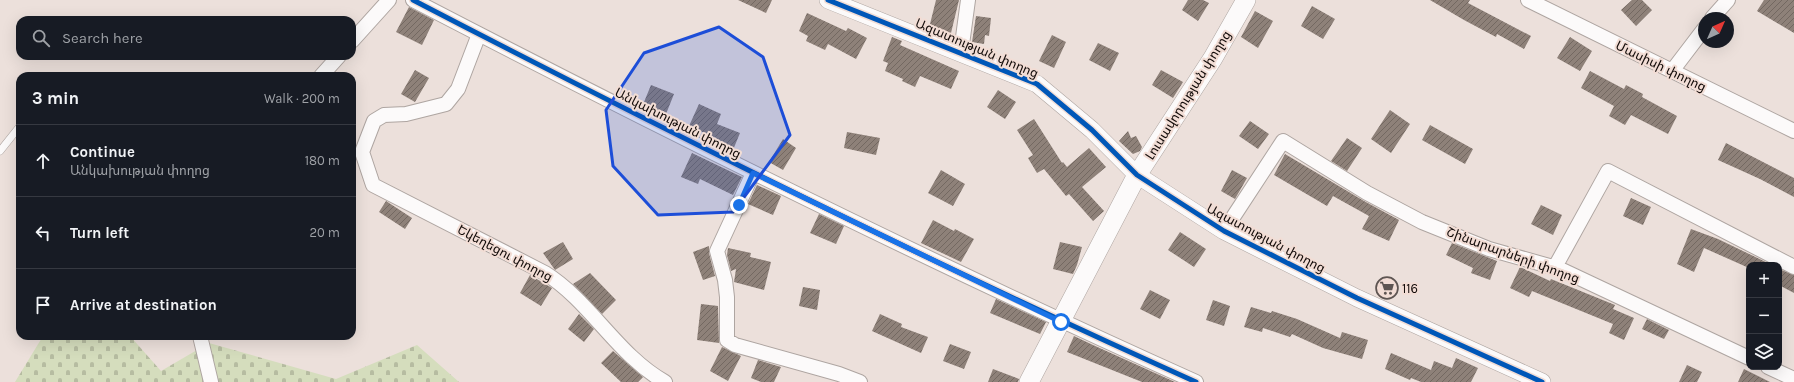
<!DOCTYPE html>
<html lang="en">
<head>
<meta charset="utf-8">
<style>
  body { margin:0; font-family:Karla,"Noto Sans Armenian",sans-serif; background:#20242c; color:#f1f3f6 }
  .controls { position:absolute; right:12px; bottom:12px; display:grid; overflow:hidden; border-radius:8px; box-shadow:0 4px 16px #0002 }
  .controls button { width:36px; height:36px; display:grid; place-items:center; padding:0; border:0; border-bottom:1px solid #363941; background:#171b24; color:#f1f3f6; font:20px sans-serif }
  .compass { position:absolute; left:1698px; top:12px; width:36px; height:36px; border-radius:50%; background:#171b24; box-shadow:0 4px 16px #0002; rotate:45deg }
  .stop { position:absolute; width:12px; height:12px; margin:-9px; border:3px solid #1a73e8; border-radius:50%; background:#fff }
  .stop.end { background:#1a73e8; border-color:#fff; box-shadow:0 1px 4px #0008 }
  .list { margin:0; padding:0; list-style:none }
  h2 { display:flex; justify-content:space-between; align-items:center; height:52px; margin:0; padding:0 16px; font-size:17px }
  h2 small { font-size:13px; font-weight:400; color:#9ea1a6 }
  .list li { display:grid; grid-template-columns:26px 1fr auto; gap:12px; align-items:center; box-sizing:border-box; height:72px; padding:0 16px; border-top:1px solid #363941 }
  .list b { display:block; font-size:15px; white-space:nowrap }
  .list p { margin:0; font-size:13px; white-space:nowrap; color:#9ea1a6 }
  .list em { font-size:13px; font-style:normal; color:#9ea1a6 }
  .icon { flex:none; width:22px; height:22px; fill:none; stroke:currentColor; stroke-width:2; stroke-linecap:round; stroke-linejoin:round }
  .map { position:relative; flex:none; width:1794px; height:382px; overflow:hidden }
  .search { position:absolute; background:#171b24; box-shadow:0 4px 16px #0002; left:16px; top:16px; width:340px; height:44px; display:flex; align-items:center; gap:10px; box-sizing:border-box; padding:0 14px; border-radius:12px; color:#9ea1a6; font-size:15px }
  .panel { position:absolute; background:#171b24; box-shadow:0 4px 16px #0002; left:16px; top:72px; width:340px; height:268px; border-radius:12px }
  .map>svg:first-child { display:block }
  .cemetery { fill:url(#cemetery-stones) }
  .building { fill:url(#building-hatch) }
  .lines { fill:none; stroke-linecap:round; stroke-linejoin:round }
  .service-casing { stroke:#aea5a1; stroke-width:8 }
  .minor-casing { stroke:#aea5a1; stroke-width:16 }
  .tertiary-casing { stroke:#aea5a1; stroke-width:18 }
  .secondary-casing { stroke:#aea5a1; stroke-width:20 }
  .service { stroke:#fcfafa; stroke-width:7 }
  .minor { stroke:#fcfafa; stroke-width:14 }
  .tertiary { stroke:#fcfafa; stroke-width:17 }
  .secondary { stroke:#fcfafa; stroke-width:19 }
  .cycleway-casing { stroke:#f2ddd5; stroke-width:8 }
  .cycleway { stroke:#0057b8; stroke-width:5 }
  .route { stroke:#1a73e8; stroke-width:5 }
  .marked { fill:#1d4ed8; fill-opacity:0.2; stroke:#1d4ed8; stroke-width:3; stroke-linejoin:round }
  .labels { text-anchor:middle; dominant-baseline:central; stroke-width:4; stroke-linejoin:round; paint-order:stroke }
  .street-label { font-size:13px; fill:#110a08; stroke:#f2ddd5 }
  .poi-label { font-size:13px; fill:#110a08; stroke:#f2ddd5; text-anchor:start }
</style>
</head>
<body>
<div class="map">
<svg width="1794" height="382" viewBox="0 0 1794 382">
  <defs>
    <pattern id="cemetery-stones" width="16" height="16" patternUnits="userSpaceOnUse"><rect width="16" height="16" fill="#d5ddbd"/><path d="M2 7V4a2 2 0 0 1 4 0v3zM10 15v-3a2 2 0 0 1 4 0v3z" fill="#b6bca1"/></pattern>
    <pattern id="building-hatch" width="6" height="6" patternUnits="userSpaceOnUse"><rect width="6" height="6" fill="#8e8179"/><path d="M-1 1l2-2M0 6l6-6M5 7l2-2" fill="none" stroke="#736861"/></pattern>
  </defs>
  <rect width="100%" height="100%" fill="#ece0db"/>
  <path class="cemetery" d="M43 336H130L161 371 209 343 336 379 417 345 459 382H15Z"/>
  <path class="building" d="M738 0H772L766 13Z
    M936 0H959L951 33 929 28Z
    M1188 0H1203L1209 3 1198 21 1182 10Z
    M1430 0H1470L1468 3 1531 36 1524 49 1497 34 1496 37 1464 20Z
    M1632 0H1642L1652 10 1636 26 1621 10Z
    M1764 0H1794V33L1757 11Z
    M1312 6 1335 19 1323 39 1301 26Z
    M409 7 434 20 422 45 396 32Z
    M1255 11 1273 21 1258 48 1241 37Z
    M807 13 846 31 848 28 867 38 856 59 828 44 825 50 806 41 808 36 799 31Z
    M976 16 991 18 989 36 985 35 984 44 972 42Z
    M1052 35 1066 42 1054 68 1039 61Z
    M892 37 902 41 900 45 959 71 951 89 920 76 915 87 902 81 903 79 885 71 888 63 883 61Z
    M1570 37 1592 51 1580 71 1557 58Z
    M1098 43 1119 53 1110 71 1089 60Z
    M415 70 429 78 415 102 401 94Z
    M1161 70 1183 82 1173 98 1152 85Z
    M1590 71 1624 89 1626 85 1643 94 1642 97 1677 116 1668 134 1631 115 1625 125 1609 116 1614 106 1581 88Z
    M651 85 674 94 664 119 642 107Z
    M998 90 1016 102 1005 119 987 107Z
    M699 104 721 114 717 124 740 133 733 150 715 142 716 138 689 126Z
    M1390 110 1410 124 1391 153 1371 139Z
    M1034 119 1062 163 1063 162 1067 167 1089 148 1106 167 1082 187 1104 211 1093 221 1069 194 1066 196 1044 169 1037 173 1028 158 1033 155 1017 130Z
    M1250 121 1269 134 1258 149 1239 136Z
    M1430 125 1473 149 1465 164 1422 140Z
    M1128 131 1131 138 1136 136 1142 147 1140 151 1133 154 1119 141Z
    M847 132 880 138 876 155 844 148Z
    M1347 138 1362 148 1347 171 1331 161Z
    M783 139 796 148 783 170 769 162Z
    M1726 143 1794 178V197L1760 179 1718 160Z
    M692 153 742 177 733 195 700 179 698 184 681 177Z
    M1285 154 1364 201 1399 220 1389 241 1362 229 1369 216 1333 196 1327 206 1274 175Z
    M941 170 965 184 953 206 928 193Z
    M1232 170 1247 178 1235 199 1221 191Z
    M757 185 781 196 773 215 748 204Z
    M1631 198 1651 207 1643 225 1623 216Z
    M386 201 412 218 405 229 379 212Z
    M1541 205 1562 215 1553 235 1531 224Z
    M819 214 844 226 836 244 810 233Z
    M933 220 954 231 955 229 974 239 961 262 921 243Z
    M1691 229 1718 239 1772 265H1749V268L1704 248 1694 272 1677 264Z
    M1180 232 1206 249 1194 267 1168 250Z
    M563 242 573 259 555 270 543 253Z
    M1060 242 1082 247 1077 265 1073 274 1053 269Z
    M1452 243 1497 261 1490 280 1471 273 1473 268 1446 255Z
    M709 246V253L715 276 703 280 693 252Z
    M728 248 751 253 750 257 771 262 764 290 734 282 736 269 731 271 727 255Z
    M1520 267 1550 281 1551 279 1615 305 1613 309 1634 318 1624 340 1609 333 1613 324 1532 291 1529 297 1510 288Z
    M1779 269 1794 275V293L1779 285Z
    M590 273 616 300 602 314 573 284Z
    M530 275 552 288 541 306 520 293Z
    M803 287 820 290 817 310 799 306Z
    M1150 290 1170 300 1160 319 1140 309Z
    M996 299 1046 322 1040 334 990 313Z
    M1213 300 1230 306 1224 326 1206 320Z
    M701 304 718 306 719 343 697 340Z
    M1251 307 1271 313 1272 311 1297 319 1340 338 1342 332 1368 340 1362 359 1323 348 1292 334 1290 337 1263 328 1262 332 1244 327Z
    M579 314 594 329 584 342 568 329Z
    M880 314 902 324 901 327 928 337 921 353 872 331Z
    M1647 319 1669 330 1664 339 1642 329Z
    M1074 336 1093 345 1175 382H1142L1067 352Z
    M950 344 971 352 964 369 943 361Z
    M722 347 741 356 728 381 710 371Z
    M613 351 643 377 638 382H621L601 363Z
    M1391 353 1431 370 1434 361 1452 368 1456 358 1478 368 1471 382H1421L1411 378 1410 380 1385 369Z
    M758 360 781 367 774 382H761L751 378Z
    M1687 365 1702 372 1697 382H1679Z
    M993 369 1019 379 1018 382H988Z
    M1744 369 1770 382H1738Z"/>
  <g class="lines">
    <g class="service-casing">
      <path id="service" d="M0 151 20 126"/>
    </g>
    <g class="minor-casing">
      <path id="minor" d="M413 0C671 134 931 263 1196 382
        M1528 0 1794 131
        M1712 18 1728 0
        M479 34 458 89 446 104 406 114 384 115 374 121 362 152 373 185 545 273C591 302 617 355 665 382
        M352 41 389 0
        M961 52 968 0
        M1672 71 1704 29
        M321 76 339 56
        M753 173 717 251 725 280 727 297V340L735 345 839 374 860 382
        M1224 231 1283 141 1367 193 1422 222 1489 249 1560 269 1749 358
        M1555 267 1608 171 1794 267
        M200 336 211 382
        M1768 367 1794 379"/>
    </g>
    <g class="tertiary-casing">
      <path id="tertiary" d="M828 0 1037 84 1092 130 1137 175 1224 231 1357 298 1542 382"/>
    </g>
    <g class="secondary-casing">
      <path id="secondary" d="M1029 382 1137 175 1213 58 1246 0"/>
    </g>
    <use href="#service" class="service"/>
    <use href="#minor" class="minor"/>
    <use href="#tertiary" class="tertiary"/>
    <use href="#secondary" class="secondary"/>
    <g class="cycleway-casing">
      <path id="cycleway" d="M413 0C671 134 931 263 1196 382
        M828 0 1037 84 1092 130 1137 175 1224 231 1357 298 1542 382"/>
    </g>
    <use href="#cycleway" class="cycleway"/>
  </g>
  <g class="lines">
    <path class="route" d="M739 205 753 173 1061 322"/>
  </g>
  <path class="marked" d="M719 27 763 57 790 135 733 212 658 215 613 166 606 110 644 53Z"/>
  <defs>
    <g id="supermarket-ring" transform="scale(1.15)"><circle r="9.5" fill="#f2ddd5" stroke="#5e5552" stroke-width="1.5"/><path d="M-6-5.5h2.5l.6 2H6L4.5 2H-2.5L-4.4-4H-6ZM-1.5 3.2a1.3 1.3 0 1 0 .1 0ZM3 3.2a1.3 1.3 0 1 0 .1 0Z" fill="#5e5552"/></g>
  </defs>
  <g fill-rule="evenodd">
    <use href="#supermarket-ring" x="1387" y="288"/>
  </g>
  <g class="labels">
    <g class="street-label">
      <text transform="translate(977 48) rotate(23)">Ազատության փողոց</text>
      <text transform="translate(1661 66) rotate(26)">Մասիսի փողոց</text>
      <text transform="translate(1188 95) rotate(-58)">Լուսավորության փողոց</text>
      <text transform="translate(678 123) rotate(27)">Անկախության փողոց</text>
      <text transform="translate(1266 238) rotate(28)">Ազատության փողոց</text>
      <text transform="translate(505 253) rotate(28)">Եկեղեցու փողոց</text>
      <text transform="translate(1513 255) rotate(20)">Շինարարների փողոց</text>
    </g>
    <g class="poi-label">
      <text x="1402" y="288">116</text>
    </g>
  </g>
</svg>
<div class="controls">
<button>+</button>
<button>−</button>
<button><svg class="icon" aria-label="layers" viewBox="0 0 24 24"><path d="M12 4l9 5-9 5-9-5zM3 14l9 5 9-5"/></svg></button>
</div>
<svg class="compass" viewBox="-18 -18 36 36"><path d="M0-13l5 13h-10z" fill="#e53935"/><path d="M0 13l5-13h-10z" fill="#9ea1a6"/></svg>
<div class="stop" style="left:1061px;top:322px"></div>
<div class="stop end" style="left:739px;top:205px"></div>
<div class="search"><svg class="icon" aria-label="search" viewBox="0 0 24 24"><circle cx="10" cy="10" r="6"/><path d="M15 15l6 6"/></svg>Search here</div>
<section class="panel">
<h2>3 min<small>Walk · 200 m</small></h2>
<ul class="list">
<li><svg class="icon" aria-label="ahead" viewBox="0 0 24 24"><path d="M12 20V5M6 11l6-6 6 6"/></svg><div><b>Continue</b><p>Անկախության փողոց</p></div><em>180 m</em></li>
<li><svg class="icon" aria-label="left" viewBox="0 0 24 24"><path d="M17 20v-9H6M10 6l-5 5 5 5"/></svg><div><b>Turn left</b></div><em>20 m</em></li>
<li><svg class="icon" aria-label="arrive" viewBox="0 0 24 24"><path d="M6 21V4h12l-3 4 3 4H6"/></svg><div><b>Arrive at destination</b></div></li>
</ul>
</section>
</div>
</body>
</html>
